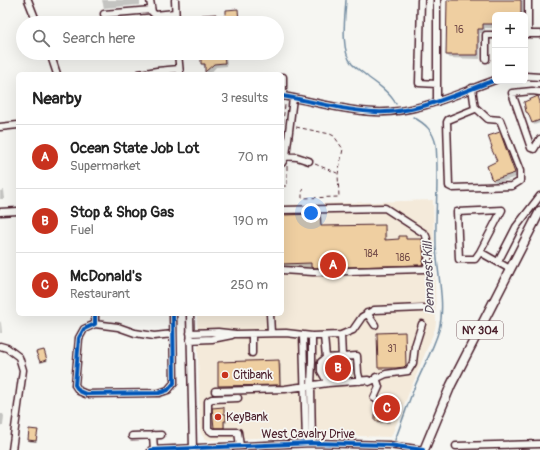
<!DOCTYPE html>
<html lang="en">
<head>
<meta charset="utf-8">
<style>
  body { margin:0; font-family:Pangolin,sans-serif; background:#f2f2f2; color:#222 }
  .controls { position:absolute; right:12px; top:12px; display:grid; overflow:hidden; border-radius:6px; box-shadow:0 4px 16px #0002 }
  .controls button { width:36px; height:36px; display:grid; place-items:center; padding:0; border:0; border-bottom:1px solid #e0e0e0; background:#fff; color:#222; font:20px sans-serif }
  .you { position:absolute; left:311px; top:213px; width:14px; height:14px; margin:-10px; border:3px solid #fff; border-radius:50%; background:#1a73e8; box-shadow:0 0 0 6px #1a73e833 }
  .badge { display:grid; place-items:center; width:26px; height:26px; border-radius:50%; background:#c8321e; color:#fff; font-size:13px; font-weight:700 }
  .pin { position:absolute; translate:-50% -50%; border:2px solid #fff; box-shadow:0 1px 4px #0006 }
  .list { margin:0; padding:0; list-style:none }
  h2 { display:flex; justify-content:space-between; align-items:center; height:52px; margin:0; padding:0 16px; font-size:17px }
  h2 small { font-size:13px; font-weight:400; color:#767676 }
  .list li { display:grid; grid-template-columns:26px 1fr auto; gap:12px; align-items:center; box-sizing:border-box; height:64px; padding:0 16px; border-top:1px solid #e0e0e0 }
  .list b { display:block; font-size:15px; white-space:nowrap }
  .list p { margin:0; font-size:13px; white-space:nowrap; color:#767676 }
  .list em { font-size:13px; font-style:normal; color:#767676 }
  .icon { flex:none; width:22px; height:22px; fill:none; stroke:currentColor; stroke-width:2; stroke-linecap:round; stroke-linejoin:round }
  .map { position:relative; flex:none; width:540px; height:450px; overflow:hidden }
  .search { position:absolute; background:#fff; box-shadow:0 4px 16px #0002; left:16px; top:16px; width:268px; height:44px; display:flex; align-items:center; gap:10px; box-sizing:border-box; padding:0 14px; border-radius:22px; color:#767676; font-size:15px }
  .panel { position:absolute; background:#fff; box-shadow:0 4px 16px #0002; left:16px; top:72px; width:268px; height:244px; border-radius:6px }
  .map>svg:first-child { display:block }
  .built { fill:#f4eada }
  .shadow { fill:#0003 }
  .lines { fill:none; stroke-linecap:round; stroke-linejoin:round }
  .stream { stroke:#738ca1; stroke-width:1.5 }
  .building { fill:#efcfa1; stroke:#4a1f2b }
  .minor-casing { stroke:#4a1f2b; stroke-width:9 }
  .major-casing { stroke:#4a1f2b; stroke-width:11 }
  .path { stroke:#4a1f2b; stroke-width:1; stroke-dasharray:4 3; stroke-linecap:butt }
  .minor { stroke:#f6f6f2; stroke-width:6 }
  .major { stroke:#f6f6f2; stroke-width:8 }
  .cycleway-casing { stroke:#f6f6f2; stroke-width:6 }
  .cycleway { stroke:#0057b8; stroke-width:4 }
  .poi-dot { fill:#c8321e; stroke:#f6f6f2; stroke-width:1.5 }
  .labels { text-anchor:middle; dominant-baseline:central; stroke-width:3.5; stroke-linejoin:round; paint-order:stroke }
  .number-label { font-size:10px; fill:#734b48 }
  .shield { fill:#f6f6f2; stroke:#7e6067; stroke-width:1 }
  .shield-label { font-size:11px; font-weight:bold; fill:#4a1f2b }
  .poi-label { font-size:12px; fill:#4a1f2b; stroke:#f6f6f2; text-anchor:start }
  .street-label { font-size:12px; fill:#4a1f2b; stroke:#f6f6f2 }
  .water-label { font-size:13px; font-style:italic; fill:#5b4c5c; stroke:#f6f6f2 }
</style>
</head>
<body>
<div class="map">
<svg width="540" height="450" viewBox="0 0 540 450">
  <rect width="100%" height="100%" fill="#f6f6f2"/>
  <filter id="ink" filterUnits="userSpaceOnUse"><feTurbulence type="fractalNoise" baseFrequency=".025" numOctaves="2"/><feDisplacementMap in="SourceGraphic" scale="8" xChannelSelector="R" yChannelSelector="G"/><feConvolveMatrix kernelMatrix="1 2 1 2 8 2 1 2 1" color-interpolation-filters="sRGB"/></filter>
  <g filter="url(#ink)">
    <path class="built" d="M433 200 436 322 435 329 391 437 326 435 210 440 205 439 202 435 200 430 197 314H282V205Z"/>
    <path class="shadow" d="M102 0H140V5L104 8Z
      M448 0H523V15H495V28H485V33H480V59L450 58 447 55Z
      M237 10 239 14 240 23H200L199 18 215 15 217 19 224 18Z
      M141 53H151L152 55 142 56Z
      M202 53H226L227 66 216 67 210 74H207L206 68H205L202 64Z
      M540 103V123L534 125 527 112Z
      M501 137 517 177 496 183 492 178 498 162Z
      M4 190 5 199H0V191Z
      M320 215 322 219V227L384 226 386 230 387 241 400 240 405 237 407 240H422L425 250 424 268 314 271 312 267 282 268V216Z
      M0 321 1 323 2 333H0Z
      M44 352 48 361 41 363 37 353Z
      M279 361 281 365V388L222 390 219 386V363Z
      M396 402 398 405V417H390V423L378 424 376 421Z
      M223 408 224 415 226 416 227 423H225V429L214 428V409Z
      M0 414H3L4 416 3 426H0Z
      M37 431V442H30L29 440Z"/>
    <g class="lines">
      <path class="stream" d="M346 0C345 18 340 50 352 64 357 69 364 73 369 78 379 85 390 93 396 104
        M395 440C402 422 408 403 415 386 423 367 433 350 439 330 446 302 437 274 436 246 435 212 439 179 436 145 433 131 426 124 413 117"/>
    </g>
    <path class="building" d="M447 0H521V15H495V24H483V29H478V55H446Z
      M238 9 239 23H202L201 21H199L198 17H201V15L216 14V18L223 17 226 14V10Z
      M201 53H224L225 63 214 64 205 72V64H201Z
      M538 96 540 102V120L532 123 528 113 526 112 524 102Z
      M500 132 515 173 493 180 491 178 487 166 497 161 491 148 492 147 488 136Z
      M320 214 321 226 385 225V240L399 239V236H406V239H422L424 258 422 265 313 268 311 267V263L282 264V215Z
      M405 332 406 365 404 367 396 368H378L377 333Z
      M44 350 47 360 40 362 36 352Z
      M279 360 280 385 218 386V362Z
      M326 366H352V371H326Z
      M378 400 397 401V414L389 415V421H375V402Z
      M224 407V414H226V421H224V428H214L212 408Z
      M29 429 38 430 36 441 28 440Z"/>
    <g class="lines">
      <g class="minor-casing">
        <path id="minor" d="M28 0 37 23
          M150 0 152 12 155 15 175 13
          M175 0 176 23
          M421 0 419 83 437 84
          M437 0V102
          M528 0V34
          M104 14 151 10
          M525 34H540
          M50 53 57 74
          M159 53 162 54 178 53
          M178 53 180 74
          M486 59V35H495
          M139 74 157 71 179 69
          M525 76 540 77
          M283 77V96
          M472 88 475 109 448 120 447 122 449 186 453 188 512 186 520 181V171L500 120 488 119 475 107
          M540 92 532 91 512 93 531 148 534 149 540 139
          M282 96C313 101 344 111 375 112 417 114 456 94 495 80
          M0 127 18 125
          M282 156 297 157 309 161
          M282 163 286 156 293 98
          M282 210 385 208 425 234C429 240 430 265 425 269L313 272 282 270
          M0 212 18 211
          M480 252 475 259H459L457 212 502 210 480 252 510 269
          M498 262 516 227 540 196
          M367 313 375 325
          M95 314V324L84 329 79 338 75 385 79 391 86 394 159 393 168 390 174 383 173 314
          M190 314 193 450
          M270 314 271 333
          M95 324 118 327 135 333 154 336 173 334
          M190 333 218 332 236 334 286 333 312 336 341 335 353 330 362 317 374 310 423 308
          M252 334V353
          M303 335 306 443
          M341 335 342 357
          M312 336V361L311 386 312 443
          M324 336 326 358
          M190 340 212 339 232 335
          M0 346 7 348 19 357 23 370 12 450
          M328 383 321 371V362L326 358 357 356 358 373 360 381
          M215 391 285 389 328 383 368 380 369 382 386 374 408 371 413 363 415 346 422 324
          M238 398 212 399 208 401V429L212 432H238L240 446
          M374 398 379 387 376 377
          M153 435 154 450
          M132 436 161 435
          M456 446 540 444
          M151 450 312 443 389 445 423 450"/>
      </g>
      <g class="major-casing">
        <path id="major" d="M424 450 451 385 540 211"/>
      </g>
      <path class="path" d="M296 127 330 134 334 136 343 149 338 174 339 197 302 198V192L304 189
        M282 130 285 105
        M315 164 337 173
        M282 186H287V166"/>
      <use href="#minor" class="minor"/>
      <use href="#major" class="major"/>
      <g class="cycleway-casing">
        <path id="cycleway" d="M282 96C313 101 344 111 375 112 417 114 456 94 495 80
          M95 314V324L84 329 79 338 75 385 79 391 86 394 159 393 168 390 174 383 173 314
          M151 450 312 443 389 445 423 450"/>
      </g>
      <use href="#cycleway" class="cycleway"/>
    </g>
  </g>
  <g class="poi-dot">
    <circle cx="225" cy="375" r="4"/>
    <circle cx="218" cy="417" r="4"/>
  </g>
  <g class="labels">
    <g class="number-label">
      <text x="459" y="30">16</text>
      <text x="371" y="254">184</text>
      <text x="403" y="258">186</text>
      <text x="392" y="349">31</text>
    </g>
    <rect class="shield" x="457" y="321" width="46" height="18" rx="3"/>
    <g class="shield-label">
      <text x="480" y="330">NY 304</text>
    </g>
    <g class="poi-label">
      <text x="233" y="375">Citibank</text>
      <text x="226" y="417">KeyBank</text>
    </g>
    <g class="street-label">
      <text x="308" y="434">West Cavalry Drive</text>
    </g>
    <g class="water-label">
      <text transform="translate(429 278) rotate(-92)">Demarest Kill</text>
    </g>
  </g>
</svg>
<div class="controls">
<button>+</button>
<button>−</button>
</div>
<div class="you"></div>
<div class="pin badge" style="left:333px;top:265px">A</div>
<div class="pin badge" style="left:338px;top:368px">B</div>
<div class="pin badge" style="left:387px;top:408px">C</div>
<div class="search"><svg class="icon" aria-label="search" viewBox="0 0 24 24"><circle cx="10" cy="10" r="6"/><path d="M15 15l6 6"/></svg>Search here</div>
<section class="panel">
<h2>Nearby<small>3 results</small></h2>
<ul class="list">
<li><span class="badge">A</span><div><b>Ocean State Job Lot</b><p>Supermarket</p></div><em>70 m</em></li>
<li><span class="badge">B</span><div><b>Stop &amp; Shop Gas</b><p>Fuel</p></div><em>190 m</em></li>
<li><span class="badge">C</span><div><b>McDonald's</b><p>Restaurant</p></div><em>250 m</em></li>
</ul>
</section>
</div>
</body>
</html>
